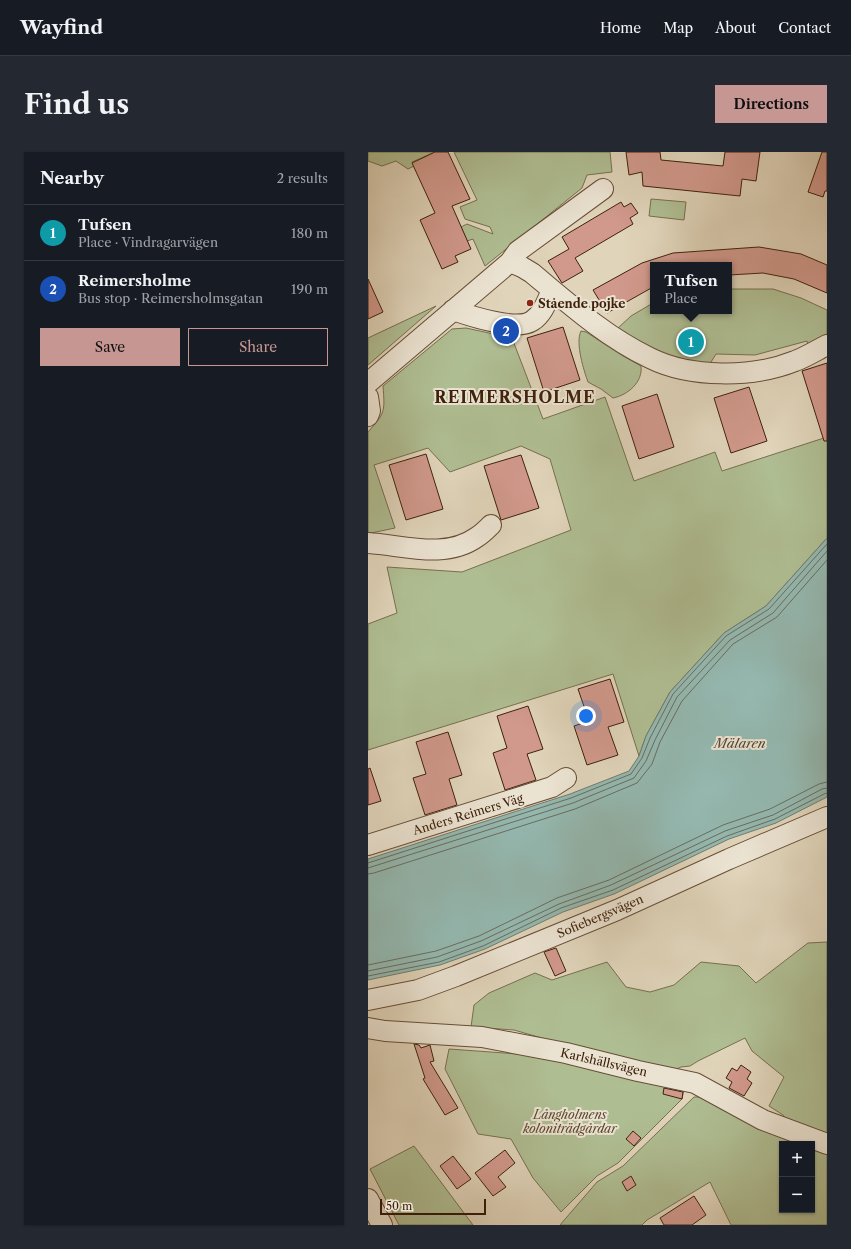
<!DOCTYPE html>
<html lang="en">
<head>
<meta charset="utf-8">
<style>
  body { margin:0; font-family:"Libre Caslon Text",serif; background:#242831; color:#f1f3f6 }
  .controls { position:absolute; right:12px; bottom:12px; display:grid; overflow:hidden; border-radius:0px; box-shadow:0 1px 3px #0004 }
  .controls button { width:36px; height:36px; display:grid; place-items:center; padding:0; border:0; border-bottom:1px solid #363941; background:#171b24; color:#f1f3f6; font:20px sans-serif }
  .scale { position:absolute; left:12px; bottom:10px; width:106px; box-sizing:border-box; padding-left:4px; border:2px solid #3f210b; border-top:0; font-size:11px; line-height:14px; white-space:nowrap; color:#3f210b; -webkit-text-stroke:3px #ebe3d2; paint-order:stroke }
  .you { position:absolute; left:218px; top:564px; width:14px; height:14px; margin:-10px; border:3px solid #fff; border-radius:50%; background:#1a73e8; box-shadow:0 0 0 6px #1a73e833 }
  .badge { display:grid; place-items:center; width:26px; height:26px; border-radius:50%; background:#c59692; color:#fff; font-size:13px; font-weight:700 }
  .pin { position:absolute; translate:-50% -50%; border:2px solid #fff; box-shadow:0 1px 4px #0006 }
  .popup { position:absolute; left:282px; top:110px; width:82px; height:52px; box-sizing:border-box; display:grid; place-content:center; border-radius:0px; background:#171b24; filter:drop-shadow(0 1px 3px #0005); font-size:13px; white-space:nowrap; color:#9ea1a6 }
  .popup b { font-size:15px; color:#f1f3f6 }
  .popup::after { content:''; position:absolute; left:50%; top:100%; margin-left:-8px; border:8px solid transparent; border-top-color:#171b24 }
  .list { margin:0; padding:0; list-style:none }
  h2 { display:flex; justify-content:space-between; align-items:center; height:52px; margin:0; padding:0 16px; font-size:17px }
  h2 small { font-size:13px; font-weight:400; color:#9ea1a6 }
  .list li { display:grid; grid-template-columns:26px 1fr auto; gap:12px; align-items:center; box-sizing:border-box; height:56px; padding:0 16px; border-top:1px solid #363941 }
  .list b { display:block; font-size:15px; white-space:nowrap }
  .list p { margin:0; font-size:13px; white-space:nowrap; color:#9ea1a6 }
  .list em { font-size:13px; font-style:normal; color:#9ea1a6 }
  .actions { display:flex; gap:8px; padding:12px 16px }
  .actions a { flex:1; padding:9px 0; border:1px solid #c59692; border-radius:0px; text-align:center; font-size:14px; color:#c59692 }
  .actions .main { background:#c59692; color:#111 }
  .map { position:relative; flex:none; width:459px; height:1073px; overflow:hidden; border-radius:0px }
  header { display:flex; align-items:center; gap:24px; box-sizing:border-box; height:56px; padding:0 20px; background:#171b24; border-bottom:1px solid #363941 }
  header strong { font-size:19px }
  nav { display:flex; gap:22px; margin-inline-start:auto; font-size:14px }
  .intro { display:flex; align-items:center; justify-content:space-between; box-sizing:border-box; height:96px; padding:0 24px }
  h1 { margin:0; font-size:28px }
  .button { padding:10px 18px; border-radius:0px; background:#c59692; color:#111; font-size:14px; font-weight:700 }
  main { display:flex; gap:24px; padding:0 24px }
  aside { flex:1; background:#171b24; border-radius:0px; box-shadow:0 1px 3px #0004 }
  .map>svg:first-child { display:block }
  .green { fill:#afbd92; stroke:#776f4e }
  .water { fill:#94b8b0; stroke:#727c6e }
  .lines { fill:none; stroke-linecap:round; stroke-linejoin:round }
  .shore { stroke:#6a6c5e; stroke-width:1 }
  .building { fill:#d1998c; stroke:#3f210b }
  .minor-casing { stroke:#674e37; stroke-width:22 }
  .minor { stroke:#ebe3d2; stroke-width:20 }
  .poi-dot { fill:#8f2418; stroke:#ebe3d2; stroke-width:1.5 }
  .labels { text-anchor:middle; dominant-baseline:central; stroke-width:4; stroke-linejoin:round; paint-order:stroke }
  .poi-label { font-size:12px; font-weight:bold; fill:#3f210b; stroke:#ebe3d2; text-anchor:start }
  .street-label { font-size:12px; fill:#3f210b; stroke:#ebe3d2 }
  .park-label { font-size:12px; font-style:italic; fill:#5b482d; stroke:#ebe3d2 }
  .water-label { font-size:13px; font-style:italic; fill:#544734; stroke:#ebe3d2 }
  .district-label { font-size:16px; font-weight:bold; letter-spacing:1px; fill:#3f210b; stroke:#ebe3d2 }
</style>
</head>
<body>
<header>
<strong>Wayfind</strong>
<nav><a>Home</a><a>Map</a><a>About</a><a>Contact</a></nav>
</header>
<div class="intro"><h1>Find us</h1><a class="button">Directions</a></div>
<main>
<aside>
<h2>Nearby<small>2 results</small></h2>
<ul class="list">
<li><span class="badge" style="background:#0f9aa8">1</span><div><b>Tufsen</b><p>Place · Vindragarvägen</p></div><em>180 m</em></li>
<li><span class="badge" style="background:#1a4fb4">2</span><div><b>Reimersholme</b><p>Bus stop · Reimersholmsgatan</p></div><em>190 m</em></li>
</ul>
<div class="actions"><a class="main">Save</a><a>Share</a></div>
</aside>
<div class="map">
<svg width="459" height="1073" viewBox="0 0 459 1073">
  <rect width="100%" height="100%" fill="#e0d4ba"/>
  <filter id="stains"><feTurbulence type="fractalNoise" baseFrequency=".005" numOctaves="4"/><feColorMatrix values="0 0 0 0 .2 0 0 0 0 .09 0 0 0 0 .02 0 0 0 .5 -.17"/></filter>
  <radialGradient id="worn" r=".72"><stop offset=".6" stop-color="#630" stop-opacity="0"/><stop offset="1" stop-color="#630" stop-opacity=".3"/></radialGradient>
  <path class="green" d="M0 0H67L44 10 46 14 40 17 28 9 14 14 0 9Z
    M86 0H242L244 20 219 23 214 36 117 114 105 87 99 89 93 75 99 72 125 82 122 75 97 67 92 55 109 48Z
    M283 47 318 50 316 68 281 64Z
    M361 137H405L433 146 459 158V183L441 197 439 189 387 203 348 202 340 215 303 209 249 177 263 164 285 151V159H361Z
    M68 154 0 213V186Z
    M98 176 144 186 175 267 237 245 266 329 347 300 354 319 459 285V386L398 454 356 481 302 540 278 584 271 604 245 522 0 598V472L29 461 19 415 94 420 203 378 182 307 153 294 82 320 60 296 6 313 27 376 3 381 0 380V280C17 261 17 260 15 234L84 177Z
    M213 179 218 180 255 204 273 214C275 230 260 243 245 246L233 237 220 230C216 219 207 191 213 179Z
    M459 790V985L422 972 415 963 401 954 416 925 384 899 377 886 330 909 322 914 313 915 304 919 184 889 146 878 103 875 106 853 121 841 167 821 184 828 239 810 258 835 282 840 306 833 333 810 371 814 388 831 440 791Z
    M81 897 178 904 316 936 314 947 250 1011 229 1024 193 1060 165 1026 143 987 110 982 77 917Z
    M326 945H334L438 992H414V1058H444V994L459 1001V1073H363L342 1030 279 1068 274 1073H192L229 1030 255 1014Z
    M46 994 105 1073H31L2 1017Z"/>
  <path class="water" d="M459 386V645L408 671 361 687 246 742 195 760 117 797 72 813 0 828V707L202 642 261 619 271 604 278 584 302 540 356 481 398 454Z"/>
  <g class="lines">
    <path class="shore" d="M0 711 203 646 263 622 274 606 282 586 305 542 358 484 401 457 459 392
      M0 716 205 651 266 626 278 609 287 588 309 545 362 488 405 461 459 399
      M0 722 6 721 207 657 269 631 284 612 292 590 314 549 365 492 409 465 459 408
      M0 813 68 799 111 784 189 746 241 728 355 673 402 657 451 632 459 630
      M0 819 69 805 113 789 191 752 243 733 357 679 405 663 454 637 459 636
      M0 824 71 810 115 794 193 756 245 738 359 684 407 667 456 642 459 641"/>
  </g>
  <path class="building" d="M67 0H80L102 47 84 54 103 97 87 104 90 110 74 117 52 68 67 61 44 11Z
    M258 0H292L293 8 355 14 357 0H392L388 29 374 27 372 44 275 34 274 20 261 23Z
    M454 0H459V39H457L455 45 440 40Z
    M253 50 256 55 263 51 270 61 262 66 265 72 207 106 215 119 194 131 180 109 201 97 194 85Z
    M391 95 433 102 459 113V141L426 127 395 121 361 123V113H285V135L239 161 225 138 274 111 305 101Z
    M0 127 15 160 0 167Z
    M195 175 212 228 176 240 159 186Z
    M459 211V289H456L434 219Z
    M381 235 399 289 363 301 346 246Z
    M289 242 306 295 271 307 254 254Z
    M58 302 75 357 38 368 21 313Z
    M153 303 171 356 133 368 116 314Z
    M242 527 256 570 240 575 250 603 219 613 206 574 221 569 210 537Z
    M160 554 175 597 159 602 168 628 137 638 125 601 139 596 129 564Z
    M80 580 94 623 81 627 89 653 57 663 45 626 58 622 48 590Z
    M2 616 13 649 0 653V617Z
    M188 796 198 819 187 824 176 800Z
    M46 892 51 893 53 896 62 893 66 909 62 910 90 956 77 963 55 927 57 926Z
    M373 913 383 920 379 927 384 931 376 944 361 936 364 930 358 926 364 916 369 919Z
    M296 936 315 940 314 947 295 942Z
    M265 979 273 986 266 994 258 987Z
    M137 998 147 1011 130 1025 138 1035 125 1044 107 1021Z
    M85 1004 103 1027 89 1037 72 1014Z
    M263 1024 268 1033 259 1039 254 1030Z
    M326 1044 338 1063 324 1073H296L292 1066Z"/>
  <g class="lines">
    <g class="minor-casing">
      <path id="minor" d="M142 110 154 115 164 121C201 152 238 185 282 206 322 226 385 226 427 209 438 205 449 198 459 193
        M85 158C102 164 149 179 164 169 175 162 179 149 184 138
        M0 231 142 110 150 99 235 37
        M0 245 2 259 0 264
        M0 391C35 393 77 408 109 385 114 382 119 377 123 373
        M0 693 184 635 198 626
        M0 848 50 838 88 824 249 758 361 707 459 665
        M0 876 17 879 114 885 198 901 270 919 327 931 395 968 459 992
        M0 1047 14 1073"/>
    </g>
    <use href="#minor" class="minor"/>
  </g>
  <circle class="poi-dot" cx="162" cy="151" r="4"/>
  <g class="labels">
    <g class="poi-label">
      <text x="170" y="151">Stående pojke</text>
    </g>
    <g class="street-label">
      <text transform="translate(100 662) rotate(-17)">Anders Reimers Väg</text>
      <text transform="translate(232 764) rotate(-23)">Sofiebergsvägen</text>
      <text transform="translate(236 910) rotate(13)">Karlshällsvägen</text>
    </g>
    <g class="park-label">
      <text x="202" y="962">Långholmens<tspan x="202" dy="14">koloniträdgårdar</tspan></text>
    </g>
    <g class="water-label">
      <text x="372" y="591">Mälaren</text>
    </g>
    <g class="district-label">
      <text x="147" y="245">REIMERSHOLME</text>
    </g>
  </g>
  <rect width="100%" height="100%" filter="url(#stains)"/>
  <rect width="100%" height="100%" fill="url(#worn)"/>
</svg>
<div class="controls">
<button>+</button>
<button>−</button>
</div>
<div class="scale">50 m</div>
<div class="you"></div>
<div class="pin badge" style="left:323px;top:190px;background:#0f9aa8">1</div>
<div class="popup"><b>Tufsen</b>Place</div>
<div class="pin badge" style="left:138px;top:179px;background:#1a4fb4">2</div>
</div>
</main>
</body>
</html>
